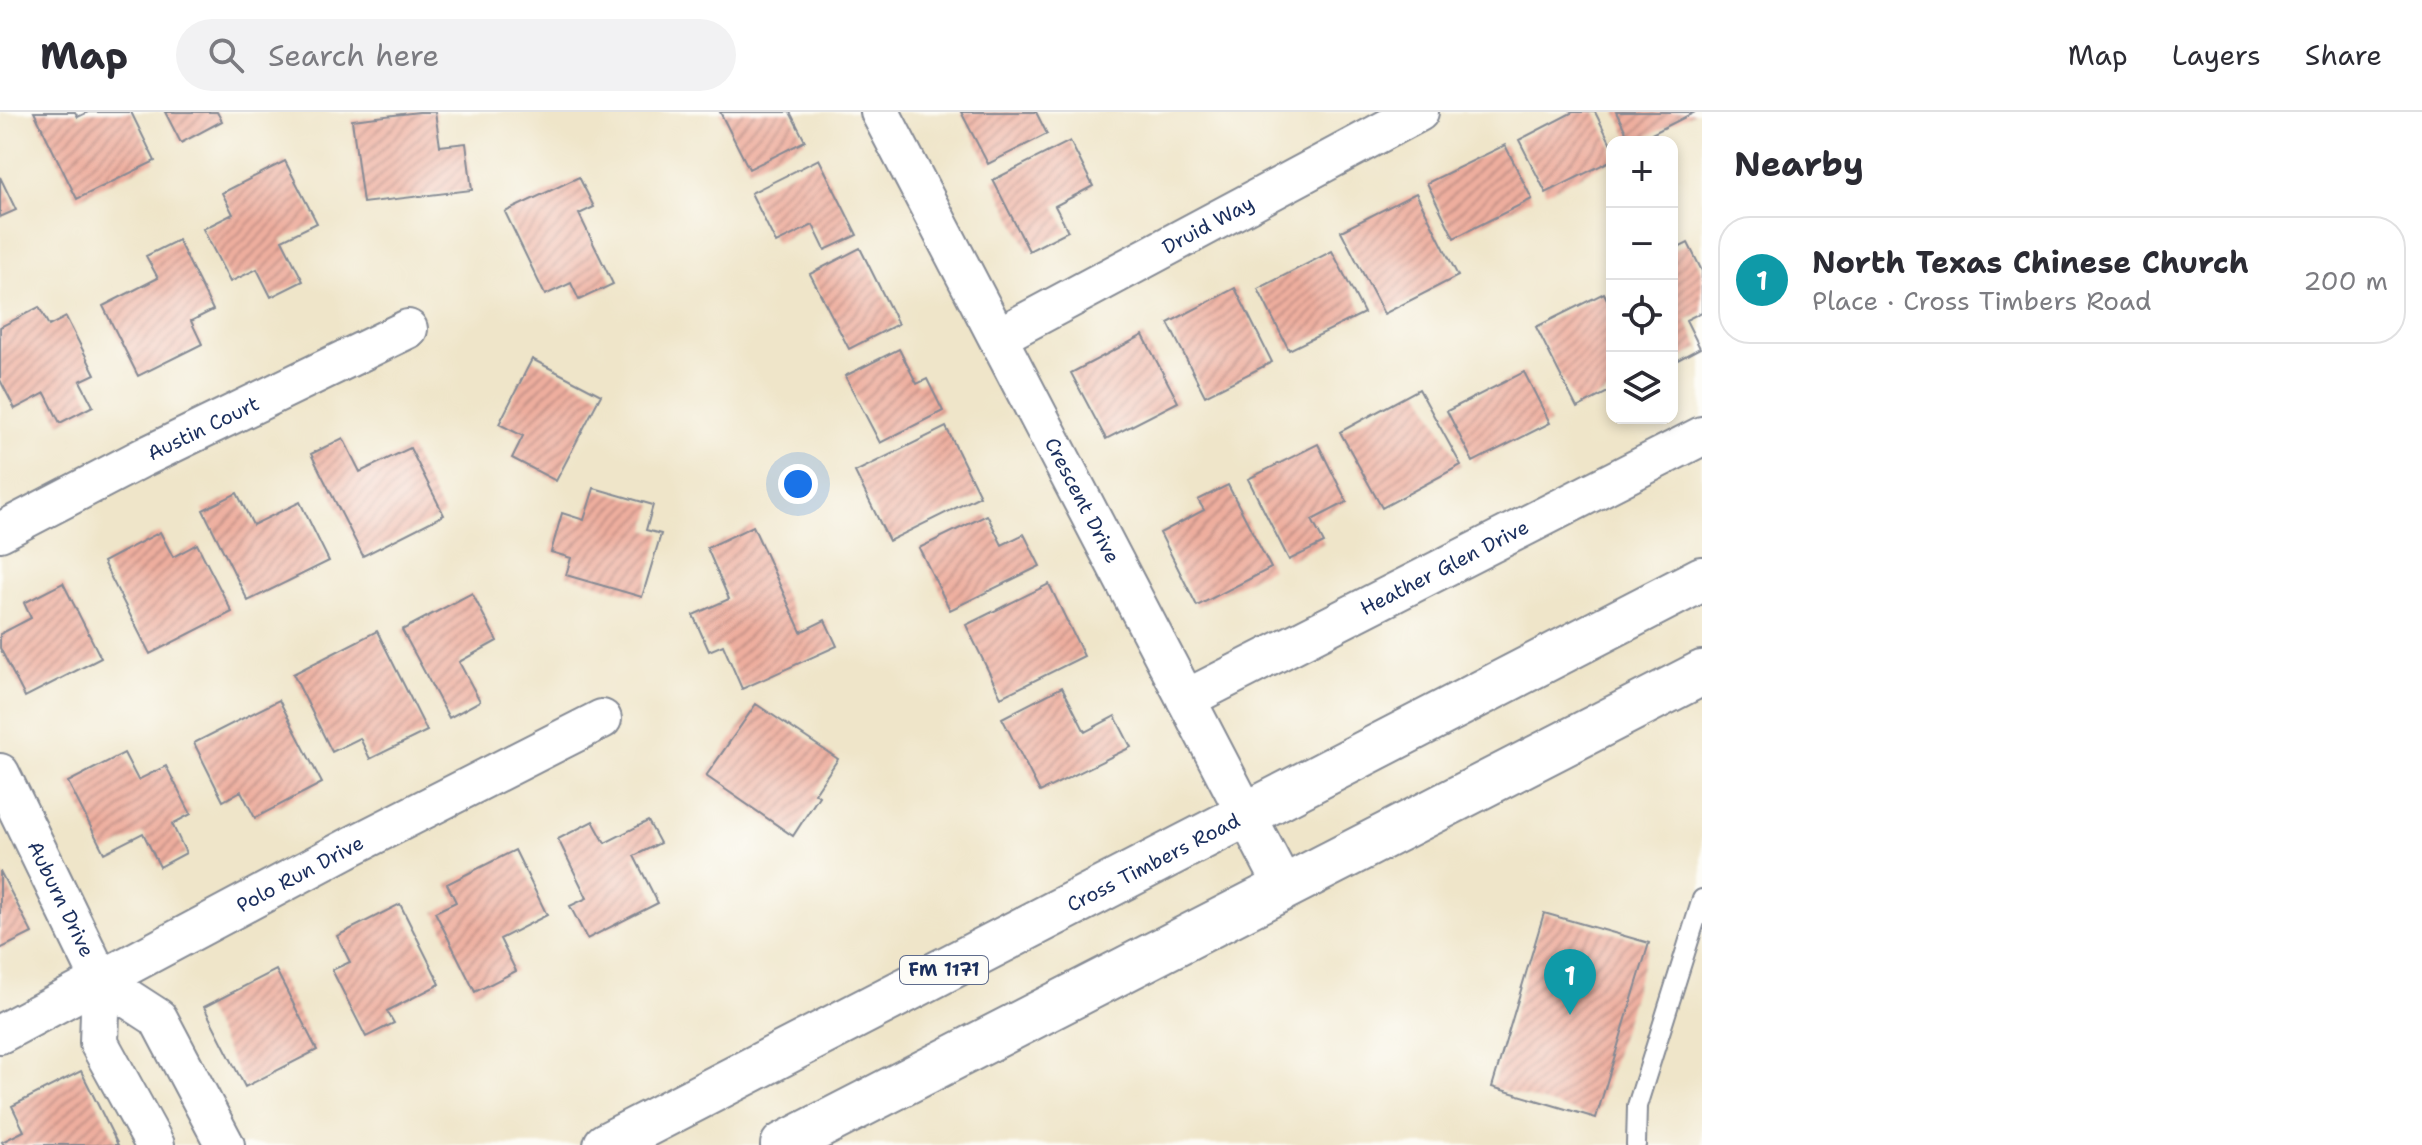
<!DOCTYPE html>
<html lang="en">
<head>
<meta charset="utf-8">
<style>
  body { margin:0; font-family:"Shantell Sans",sans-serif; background:#f2f2f3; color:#2b2b33 }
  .controls { position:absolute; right:24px; top:24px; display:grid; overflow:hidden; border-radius:16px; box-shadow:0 4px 12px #0003 }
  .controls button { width:72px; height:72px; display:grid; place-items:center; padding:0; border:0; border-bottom:2px solid #e1e1e2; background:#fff; color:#2b2b33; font:40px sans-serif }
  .you { position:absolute; left:798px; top:372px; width:28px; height:28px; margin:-20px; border:6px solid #fff; border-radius:50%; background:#1a73e8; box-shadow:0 0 0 12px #1a73e833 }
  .badge { display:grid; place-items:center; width:52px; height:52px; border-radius:50%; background:#ea580c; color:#fff; font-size:26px; font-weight:700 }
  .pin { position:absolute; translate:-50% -66px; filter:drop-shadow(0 2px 4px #0008) }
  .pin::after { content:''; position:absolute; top:42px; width:28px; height:24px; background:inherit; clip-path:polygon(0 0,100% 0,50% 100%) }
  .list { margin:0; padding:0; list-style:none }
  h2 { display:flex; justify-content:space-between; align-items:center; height:104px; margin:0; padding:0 32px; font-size:34px }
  h2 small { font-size:26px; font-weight:400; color:#7c7c81 }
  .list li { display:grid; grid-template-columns:52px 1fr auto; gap:24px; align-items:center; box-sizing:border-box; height:128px; margin:0 16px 16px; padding:0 16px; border:2px solid #e1e1e2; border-radius:32px }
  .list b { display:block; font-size:30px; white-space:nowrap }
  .list p { margin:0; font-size:26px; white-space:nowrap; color:#7c7c81 }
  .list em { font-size:26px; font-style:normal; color:#7c7c81 }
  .icon { flex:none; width:44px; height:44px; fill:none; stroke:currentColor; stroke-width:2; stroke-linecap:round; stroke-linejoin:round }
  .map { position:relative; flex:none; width:1702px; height:1033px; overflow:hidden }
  header { display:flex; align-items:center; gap:48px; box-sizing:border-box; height:112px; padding:0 40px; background:#fff; border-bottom:2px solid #e1e1e2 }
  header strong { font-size:38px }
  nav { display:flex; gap:44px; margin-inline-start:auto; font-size:28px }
  .search { width:560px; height:72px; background:#f2f2f3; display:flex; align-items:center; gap:20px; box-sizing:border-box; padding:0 28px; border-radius:44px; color:#7c7c81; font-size:30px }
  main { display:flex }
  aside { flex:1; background:#fff }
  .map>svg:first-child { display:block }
  .building { fill:url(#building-hatch) }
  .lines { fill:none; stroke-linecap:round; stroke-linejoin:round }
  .lane-casing { stroke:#858a94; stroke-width:22 }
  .street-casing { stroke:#858a94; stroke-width:42 }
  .primary-casing { stroke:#858a94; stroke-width:48 }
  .lane { stroke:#fff; stroke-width:18 }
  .street { stroke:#fff; stroke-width:38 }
  .primary { stroke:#fff; stroke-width:44 }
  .labels { text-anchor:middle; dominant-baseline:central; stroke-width:6; stroke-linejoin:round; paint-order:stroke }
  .shield { fill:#fdfcf7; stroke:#5f6c8c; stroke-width:2 }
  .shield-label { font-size:18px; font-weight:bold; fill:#1b2f5e }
  .street-label { font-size:20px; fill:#1b2f5e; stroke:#fdfcf7 }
</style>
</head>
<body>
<header>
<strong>Map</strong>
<div class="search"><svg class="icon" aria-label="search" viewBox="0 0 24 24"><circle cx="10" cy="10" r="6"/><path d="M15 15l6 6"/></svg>Search here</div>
<nav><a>Map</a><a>Layers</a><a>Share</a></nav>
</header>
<main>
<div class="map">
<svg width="1702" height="1033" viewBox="0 0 1702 1033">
  <defs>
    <pattern id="building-hatch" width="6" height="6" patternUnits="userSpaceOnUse" patternTransform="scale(2)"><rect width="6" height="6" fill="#eeae9e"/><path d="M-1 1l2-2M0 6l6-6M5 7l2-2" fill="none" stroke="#c08e84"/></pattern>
  </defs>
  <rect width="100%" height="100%" fill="#fdfcf7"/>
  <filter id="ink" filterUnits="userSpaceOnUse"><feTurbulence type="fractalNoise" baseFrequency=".0125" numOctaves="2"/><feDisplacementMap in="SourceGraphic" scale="16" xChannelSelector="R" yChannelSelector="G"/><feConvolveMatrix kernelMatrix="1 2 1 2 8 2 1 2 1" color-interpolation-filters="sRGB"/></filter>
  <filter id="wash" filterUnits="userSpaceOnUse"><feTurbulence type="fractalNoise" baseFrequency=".006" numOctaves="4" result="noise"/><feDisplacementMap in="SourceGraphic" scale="32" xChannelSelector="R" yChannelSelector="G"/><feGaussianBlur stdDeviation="1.8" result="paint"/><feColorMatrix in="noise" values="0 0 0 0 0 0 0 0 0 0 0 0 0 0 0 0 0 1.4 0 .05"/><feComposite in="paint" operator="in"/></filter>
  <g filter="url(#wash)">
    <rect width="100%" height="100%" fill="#efe5c9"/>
    <g id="blocks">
      <path class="building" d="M34 0H75L78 5 88 0H131L155 49 77 87Z
        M165 0H217L222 9 181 31Z
        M419 0H435L440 34 466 31 472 78 363 91 352 8Z
        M720 0H790L805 29 749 57Z
        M961 0H1036L1047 22 988 52Z
        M1573 0H1595L1612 34V48L1546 81 1519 28Z
        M1616 0H1695L1636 30H1631Z
        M1070 29 1093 74 1055 94 1068 119 1029 139 993 68Z
        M1505 33 1532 87 1454 126 1427 71Z
        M819 47 857 123 825 138 813 113 776 131 751 81Z
        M285 49 317 111 282 128 303 169 271 185 257 157 230 170 203 117 233 102 222 81Z
        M0 65 16 98 0 105Z
        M579 65 594 95 579 102 613 172 579 188 571 171 545 183 505 100Z
        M1416 81 1458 164 1384 202 1341 119Z
        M178 128 213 198 191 209 202 232 138 264 103 194 158 166 146 144Z
        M1688 131 1702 159V200L1686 208 1700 236 1672 251V139Z
        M860 136 898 212 849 237 810 162Z
        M1332 139 1364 201 1289 238 1258 177Z
        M1235 176 1272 250 1205 284 1168 211Z
        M1604 181 1612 198V278L1577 296 1536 215Z
        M39 195 49 214 66 205 95 262 80 269 93 294 60 311 45 281 15 297 0 268V215Z
        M1143 223 1178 290 1106 327 1071 261Z
        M899 237 917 272 927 267 943 299 880 331 845 264Z
        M532 247 601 283 556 369 512 346 523 324 499 312Z
        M1524 260 1550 311 1473 350 1447 299Z
        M1419 277 1461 353 1382 396 1340 320Z
        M946 315 980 384 889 429 855 360Z
        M343 326 360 360 410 336 444 403 363 444 311 342Z
        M1318 332 1347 390 1312 408 1324 431 1289 448 1248 367Z
        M1228 373 1271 456 1197 494 1160 421 1204 398 1198 388Z
        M594 376 653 393 646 418 661 422 642 485 566 463 571 446 551 440 562 401 584 408Z
        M237 381 253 413 300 390 329 449 248 489 203 398Z
        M987 403 1002 433 1024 422 1040 454 950 498 919 436Z
        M753 414 801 520 825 508 837 534 742 577 723 533 709 539 693 503 729 487 707 436Z
        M160 420 173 445 197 432 232 500 150 542 103 450Z
        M63 471 101 546 25 585 0 536V522L31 506 24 491Z
        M1049 472 1084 544 1001 585 966 513Z
        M472 481 497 529 459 550 480 589 449 606 402 518Z
        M377 519 427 619 370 647 360 626 332 640 293 562Z
        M1062 575 1085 620 1115 604 1131 635 1040 680 1002 606Z
        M279 588 322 671 255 706 241 679 223 689 194 631Z
        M756 592 838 647 815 681 819 684 793 724 706 664Z
        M124 641 138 668 166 654 191 702 172 712 186 741 160 755 143 721 104 741 68 670Z
        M593 709 605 731 648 709 660 731 634 744 658 791 587 827 570 794 587 786 558 727Z
        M515 738 547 803 500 827 516 859 475 880 435 800 456 790 447 772Z
        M0 759 32 821 0 837Z
        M400 792 440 872 387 899 394 911 366 925 332 858 350 850 337 824Z
        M1544 801 1649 831 1596 1006 1492 975Z
        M276 858 317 938 245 975 204 895Z
        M81 959 118 1033H4L2 1030 24 1019 12 994Z"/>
    </g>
  </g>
  <g filter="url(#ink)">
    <use href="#blocks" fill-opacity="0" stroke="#858a94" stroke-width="2"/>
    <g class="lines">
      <g class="lane-casing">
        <path id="lane" d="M1636 1033 1637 994 1702 787"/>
      </g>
      <g class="street-casing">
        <g id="street">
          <path id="s1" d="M880 0 1284 775"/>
          <path id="s2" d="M998 225 1419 0"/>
          <path id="s3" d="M0 420 142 346 408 217"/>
          <path id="s4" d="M1186 587 1702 324"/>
          <path id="s5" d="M0 661 101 869 99 931 155 1033"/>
          <path d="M101 869 158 906 225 1033"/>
          <path id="s6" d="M0 922 352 734 602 607"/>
        </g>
      </g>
      <g class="primary-casing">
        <g id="primary">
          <path id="s7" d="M606 1033C971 843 1337 657 1702 467"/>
          <path d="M783 1033 1702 561"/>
        </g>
      </g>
      <use href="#lane" class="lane"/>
      <use href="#street" class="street"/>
      <use href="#primary" class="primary"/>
    </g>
  </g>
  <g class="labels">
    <rect class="shield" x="900" y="844" width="88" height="28" rx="6"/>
    <g class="shield-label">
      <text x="944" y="858">FM 1171</text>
    </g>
    <g class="street-label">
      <text stroke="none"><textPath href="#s2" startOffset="238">Druid Way</textPath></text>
      <text stroke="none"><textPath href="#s3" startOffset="228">Austin Court</textPath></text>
      <text stroke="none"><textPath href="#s1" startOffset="438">Crescent Drive</textPath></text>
      <text stroke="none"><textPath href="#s4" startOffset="290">Heather Glen Drive</textPath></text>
      <text stroke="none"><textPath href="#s7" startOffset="616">Cross Timbers Road</textPath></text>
      <text stroke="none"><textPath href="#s6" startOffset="340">Polo Run Drive</textPath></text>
      <text stroke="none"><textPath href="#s5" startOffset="140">Auburn Drive</textPath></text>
    </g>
  </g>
</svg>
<div class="controls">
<button>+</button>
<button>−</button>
<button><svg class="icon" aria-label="locate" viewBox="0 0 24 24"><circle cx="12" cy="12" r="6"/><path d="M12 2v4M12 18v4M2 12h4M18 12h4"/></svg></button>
<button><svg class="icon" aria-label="layers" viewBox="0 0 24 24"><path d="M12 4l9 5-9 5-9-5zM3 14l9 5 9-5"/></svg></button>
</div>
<div class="you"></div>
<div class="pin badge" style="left:1570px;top:903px;background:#0f9aa8">1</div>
</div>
<aside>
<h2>Nearby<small></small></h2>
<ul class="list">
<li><span class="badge" style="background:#0f9aa8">1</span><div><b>North Texas Chinese Church</b><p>Place · Cross Timbers Road</p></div><em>200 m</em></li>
</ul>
</aside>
</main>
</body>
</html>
